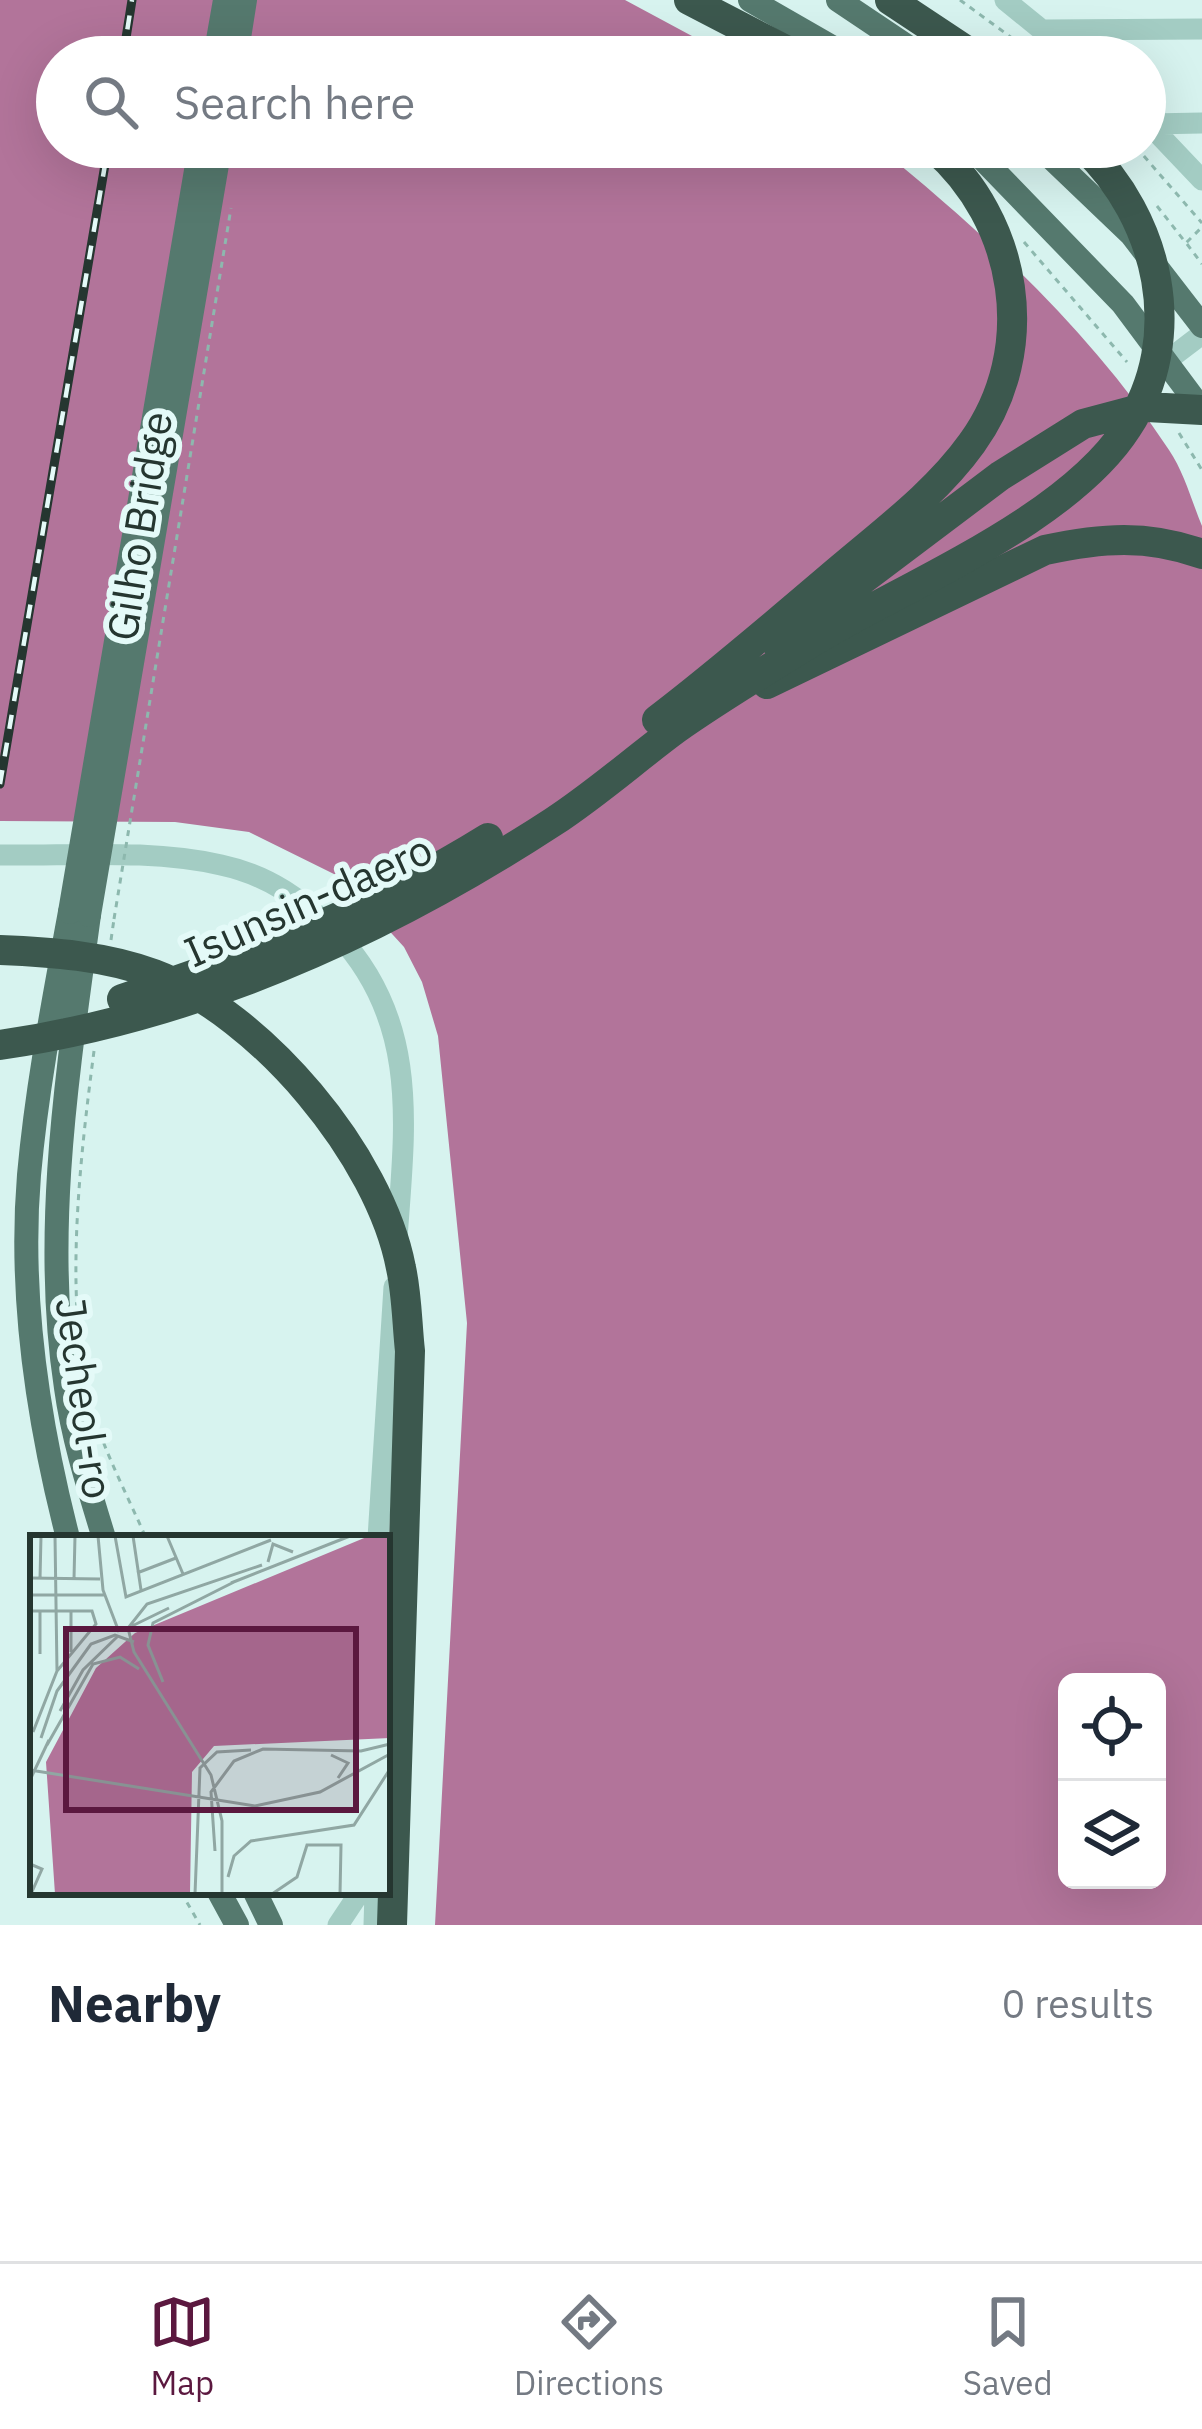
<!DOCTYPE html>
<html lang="en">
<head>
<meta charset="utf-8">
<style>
  body { margin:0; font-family:"IBM Plex Sans",sans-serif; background:#f2f2f3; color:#1f2937 }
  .controls { position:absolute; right:36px; bottom:36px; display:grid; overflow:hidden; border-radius:18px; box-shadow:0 12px 48px #0002 }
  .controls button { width:108px; height:108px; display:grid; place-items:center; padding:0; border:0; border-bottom:3px solid #e0e1e3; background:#fff; color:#1f2937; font:60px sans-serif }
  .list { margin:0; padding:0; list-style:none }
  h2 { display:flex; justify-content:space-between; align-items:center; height:156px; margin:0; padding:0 48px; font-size:51px }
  h2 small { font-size:39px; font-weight:400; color:#747a83 }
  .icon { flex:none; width:66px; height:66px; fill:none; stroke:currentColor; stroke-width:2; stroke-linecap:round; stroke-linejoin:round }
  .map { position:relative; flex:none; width:1202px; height:1925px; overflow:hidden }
  .search { position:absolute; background:#fff; box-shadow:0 12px 48px #0002; left:36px; right:36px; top:36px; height:132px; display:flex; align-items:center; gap:30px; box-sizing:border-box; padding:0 42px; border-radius:66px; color:#747a83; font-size:45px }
  .sheet { height:336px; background:#fff }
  nav { display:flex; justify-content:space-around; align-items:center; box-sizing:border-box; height:168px; border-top:3px solid #e0e1e3; background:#fff; font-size:33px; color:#747a83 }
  nav a { display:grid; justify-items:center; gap:6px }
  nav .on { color:#5b183f }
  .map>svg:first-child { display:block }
  .water { fill:#b2749a; fill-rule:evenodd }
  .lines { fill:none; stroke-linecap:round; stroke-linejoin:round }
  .path { stroke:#8db8ae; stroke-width:3; stroke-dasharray:6 6; stroke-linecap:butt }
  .minor { stroke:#a3ccc3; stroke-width:21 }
  .major { stroke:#55796e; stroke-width:24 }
  .highway { stroke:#3c584e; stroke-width:30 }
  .rail-casing { stroke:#253630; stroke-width:9 }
  .rail { stroke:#e4faf8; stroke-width:4.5; stroke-dasharray:14; stroke-linecap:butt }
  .path-bridge { stroke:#8db8ae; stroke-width:3; stroke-dasharray:6 6; stroke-linecap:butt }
  .major-bridge { stroke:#55796e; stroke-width:24 }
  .highway-bridge { stroke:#3c584e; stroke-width:30 }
  .labels { text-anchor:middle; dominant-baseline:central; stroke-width:12; stroke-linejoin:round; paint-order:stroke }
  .street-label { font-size:42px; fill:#253630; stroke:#e4faf8 }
  .inset-road { fill:none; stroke:#90a7a3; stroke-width:3 }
  .view { fill:#5b183f; fill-opacity:0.15; stroke:#5b183f; stroke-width:6 }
  .inset-edge { fill:none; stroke:#253630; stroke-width:6 }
</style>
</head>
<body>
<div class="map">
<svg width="1202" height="1925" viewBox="0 0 1202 1925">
  <rect width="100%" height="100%" fill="#d7f3ef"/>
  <path class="water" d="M0 0H625L731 57H57V147H878C987 235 1092 333 1169 450 1184 472 1192 502 1202 526V1925H435L467 1323 438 1036 422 982 404 947 340 877 249 832 175 822 0 821ZM1067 1682H1157V1880H1067Z"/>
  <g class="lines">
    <path class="path" d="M960 0 1038 57
      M1136 147 1202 223
      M1157 206 1186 243 1202 227
      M1024 242 1127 362
      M1187 244 1202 264
      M1179 433 1202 470
      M111 940 114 919
      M94 1051C80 1159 61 1314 95 1419 108 1459 129 1499 146 1538
      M181 1892 200 1925"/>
    <path class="minor" d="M1005 0 1075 57
      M1045 30 1202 29
      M1145 120 1202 180
      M1150 124 1202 123
      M1168 360 1202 334
      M0 855C71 856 151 849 221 865 268 875 304 900 337 934 420 1022 405 1126 397 1238
      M378 1538 394 1287
      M338 1925 360 1892
      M374 1925 375 1892"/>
    <path class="major" d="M750 0 849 57
      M838 0 923 57
      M215 57 225 0
      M236 57 245 0
      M971 147 1123 304 1202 410
      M1040 147 1131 234 1202 326
      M89 915C68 1070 42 1231 66 1388 73 1439 89 1489 104 1538
      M68 1538C38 1422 19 1295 29 1175 37 1086 54 999 70 912
      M219 1892 237 1925
      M255 1892 271 1925"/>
    <path class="highway" d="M689 0 799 57
      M890 0 976 57
      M767 684 1045 550C1101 538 1147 534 1202 554"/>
    <g class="rail-casing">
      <path id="rail" d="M123 57 132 0
        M0 784 108 147"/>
    </g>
    <use href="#rail" class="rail"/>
    <path class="path-bridge" d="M114 919 231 208"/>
    <path class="major-bridge" d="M70 912 200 147
      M89 915 220 147"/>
    <path class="highway-bridge" d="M777 644 1000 476 1083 424 1147 407 1202 410
      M657 720C720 672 780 620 840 569 886 530 937 492 972 443 1040 349 1018 220 933 147
      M0 950C51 952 106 956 154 974 261 1014 380 1156 401 1268 407 1295 407 1324 410 1351L392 1925
      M122 999C250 957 374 909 488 838
      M0 1045C198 1016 386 931 553 822 596 794 634 760 676 729 720 698 768 669 814 641 908 584 1068 520 1127 428 1187 337 1159 218 1084 147"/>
  </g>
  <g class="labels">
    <g class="street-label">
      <text transform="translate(139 526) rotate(-81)">Gilho Bridge</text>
      <text transform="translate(308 900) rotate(-24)">Isunsin-daero</text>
      <text transform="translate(85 1398) rotate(82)">Jecheol-ro</text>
    </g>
  </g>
  <g transform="translate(30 1535)">
    <rect width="360" height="360" fill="#d7f3ef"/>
    <path d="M339 1H360V203L184 211 162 237 160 359H25L16 227 66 133 105 98Z" fill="#b2749a"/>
    <path class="inset-road" d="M25 1 27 136M68 1 73 55 89 97M85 1 96 62 241 5M103 1 111 55M137 1 153 39M238 27 243 9 263 17M107 38 146 23M0 43 70 44M10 44 11 1M44 44 45 1M201 48 320 1M0 60H74M0 76H62L66 89 27 136 3 197M41 76V117M102 91 139 73M10 119V76M133 147 118 110 123 88 204 47M30 176 53 135 87 102M11 203 27 156 61 109 85 100 104 107M17 210 63 129 90 122 109 134M301 220 318 228 308 243M0 235 225 271 290 257 360 219M0 245 19 205M185 316 181 257 204 226 233 214 331 216 360 209M0 329 12 334 1 359M198 342 204 321 221 306 324 290 360 234M165 359 170 233 187 217 221 215M192 359V286L181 240 104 117 98 93 117 69 232 30M242 359 267 342 277 310H311L310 359"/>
    <path class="view" d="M36 94H326V275H36Z"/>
    <rect width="360" height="360" class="inset-edge"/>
  </g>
</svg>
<div class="controls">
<button><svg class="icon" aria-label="locate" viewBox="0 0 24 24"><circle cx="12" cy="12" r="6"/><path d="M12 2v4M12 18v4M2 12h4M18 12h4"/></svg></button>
<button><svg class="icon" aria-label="layers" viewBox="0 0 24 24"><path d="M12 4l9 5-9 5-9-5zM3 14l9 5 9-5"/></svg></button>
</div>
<div class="search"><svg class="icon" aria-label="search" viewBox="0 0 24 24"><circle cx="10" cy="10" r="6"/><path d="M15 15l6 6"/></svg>Search here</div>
</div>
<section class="sheet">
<h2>Nearby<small>0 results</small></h2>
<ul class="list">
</ul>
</section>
<nav>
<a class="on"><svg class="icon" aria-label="map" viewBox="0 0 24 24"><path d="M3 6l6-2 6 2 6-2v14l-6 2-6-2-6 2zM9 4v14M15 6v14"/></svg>Map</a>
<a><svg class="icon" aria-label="directions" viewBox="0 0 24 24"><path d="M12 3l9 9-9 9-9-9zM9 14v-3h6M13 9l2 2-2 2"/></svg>Directions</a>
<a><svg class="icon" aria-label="saved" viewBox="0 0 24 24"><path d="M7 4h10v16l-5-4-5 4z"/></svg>Saved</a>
</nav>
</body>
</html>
